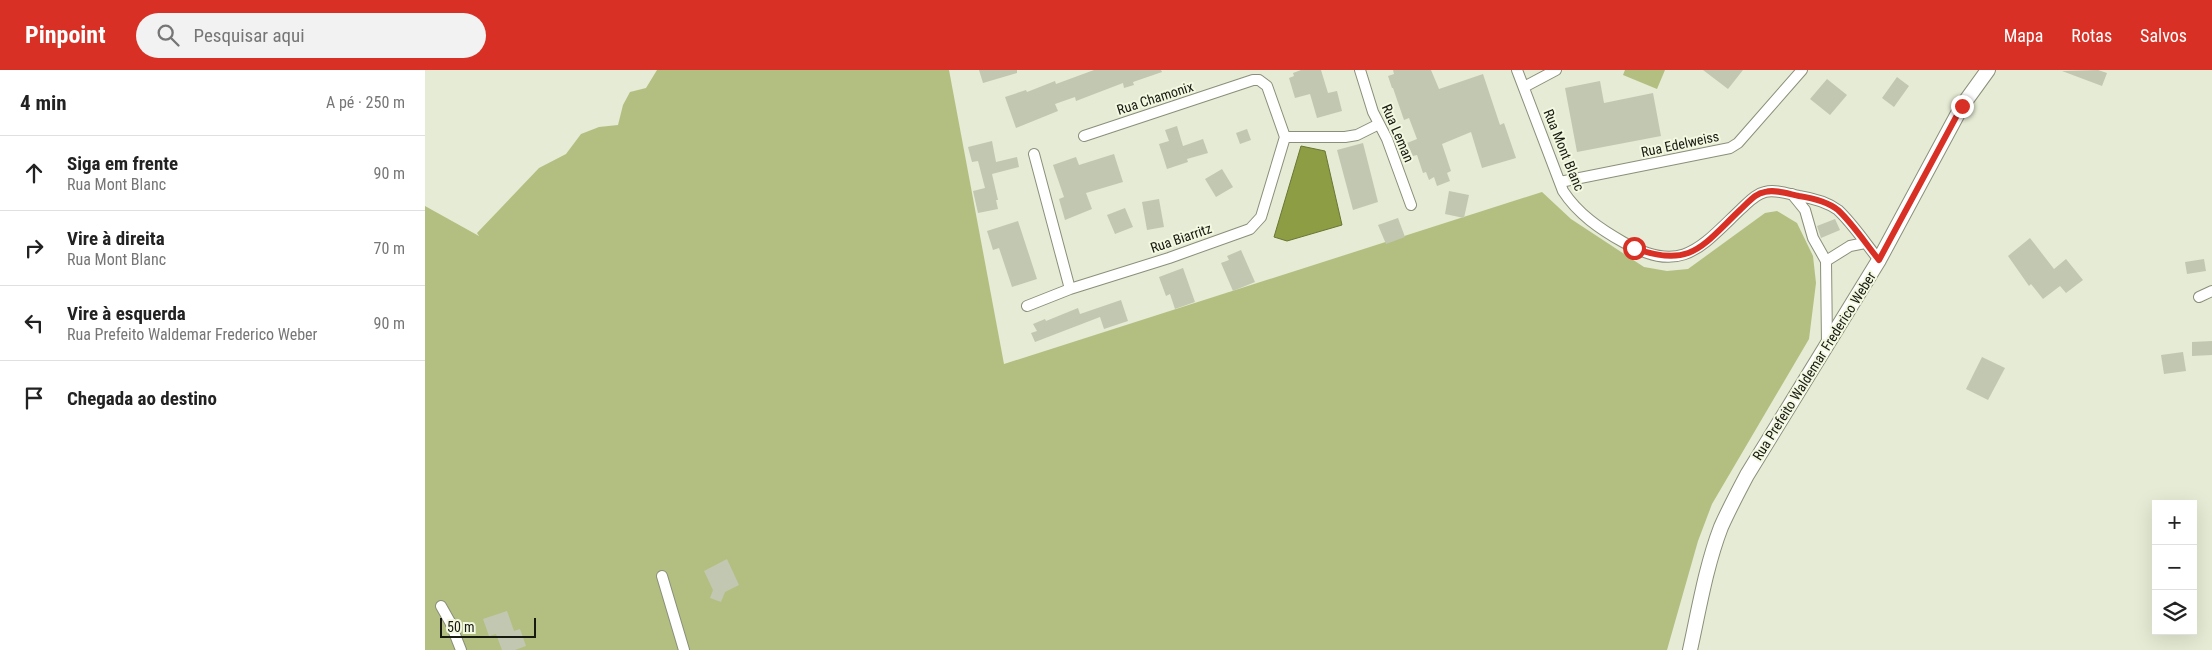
<!DOCTYPE html>
<html lang="pt">
<head>
<meta charset="utf-8">
<style>
  body { margin:0; font-family:"Roboto Condensed",sans-serif; background:#f2f2f2; color:#222 }
  .controls { position:absolute; right:15px; bottom:15px; display:grid; overflow:hidden; border-radius:0px; box-shadow:0 5px 20px #0002 }
  .controls button { width:45px; height:45px; display:grid; place-items:center; padding:0; border:0; border-bottom:1px solid #e0e0e0; background:#fff; color:#222; font:25px sans-serif }
  .scale { position:absolute; left:15px; bottom:12px; width:96px; box-sizing:border-box; padding-left:5px; border:2px solid #181a12; border-top:0; font-size:14px; line-height:18px; white-space:nowrap; color:#181a12; -webkit-text-stroke:4px #f3f8e1; paint-order:stroke }
  .stop { position:absolute; width:15px; height:15px; margin:-11px; border:4px solid #d93025; border-radius:50%; background:#fff }
  .stop.end { background:#d93025; border-color:#fff; box-shadow:0 1px 5px #0008 }
  .list { margin:0; padding:0; list-style:none }
  h2 { display:flex; justify-content:space-between; align-items:center; height:65px; margin:0; padding:0 20px; font-size:21px }
  h2 small { font-size:16px; font-weight:400; color:#767676 }
  .list li { display:grid; grid-template-columns:32px 1fr auto; gap:15px; align-items:center; box-sizing:border-box; height:75px; padding:0 20px; border-top:1px solid #e0e0e0 }
  .list b { display:block; font-size:19px; white-space:nowrap }
  .list p { margin:0; font-size:16px; white-space:nowrap; color:#767676 }
  .list em { font-size:16px; font-style:normal; color:#767676 }
  .icon { flex:none; width:28px; height:28px; fill:none; stroke:currentColor; stroke-width:2; stroke-linecap:round; stroke-linejoin:round }
  .map { position:relative; flex:none; width:1787px; height:580px; overflow:hidden }
  header { display:flex; align-items:center; gap:30px; box-sizing:border-box; height:70px; padding:0 25px; background:#d93025; color:#fff }
  header strong { font-size:24px }
  nav { display:flex; gap:28px; margin-inline-start:auto; font-size:18px }
  .search { width:350px; height:45px; background:#f2f2f2; display:flex; align-items:center; gap:12px; box-sizing:border-box; padding:0 18px; border-radius:28px; color:#767676; font-size:19px }
  main { display:flex }
  aside { flex:1; background:#fff }
  .map>svg:first-child { display:block }
  .green { fill:#b2bf81 }
  .water { fill:#8d9d43; stroke:#6a7634 }
  .building { fill:#c2c7b1 }
  .lines { fill:none; stroke-linecap:round; stroke-linejoin:round }
  .minor-casing { stroke:#8a8f79; stroke-width:12 }
  .secondary-casing { stroke:#8a8f79; stroke-width:16 }
  .minor { stroke:#fff; stroke-width:10 }
  .secondary { stroke:#fff; stroke-width:14 }
  .route { stroke:#d93025; stroke-width:6 }
  .labels { text-anchor:middle; dominant-baseline:central; stroke-width:4; stroke-linejoin:round; paint-order:stroke }
  .street-label { font-size:14px; fill:#181a12; stroke:#f3f8e1 }
</style>
</head>
<body>
<header>
<strong>Pinpoint</strong>
<div class="search"><svg class="icon" aria-label="search" viewBox="0 0 24 24"><circle cx="10" cy="10" r="6"/><path d="M15 15l6 6"/></svg>Pesquisar aqui</div>
<nav><a>Mapa</a><a>Rotas</a><a>Salvos</a></nav>
</header>
<main>
<aside>
<h2>4 min<small>A pé · 250 m</small></h2>
<ul class="list">
<li><svg class="icon" aria-label="ahead" viewBox="0 0 24 24"><path d="M12 20V5M6 11l6-6 6 6"/></svg><div><b>Siga em frente</b><p>Rua Mont Blanc</p></div><em>90 m</em></li>
<li><svg class="icon" aria-label="right" viewBox="0 0 24 24"><path d="M7 20v-9h11M14 6l5 5-5 5"/></svg><div><b>Vire à direita</b><p>Rua Mont Blanc</p></div><em>70 m</em></li>
<li><svg class="icon" aria-label="left" viewBox="0 0 24 24"><path d="M17 20v-9H6M10 6l-5 5 5 5"/></svg><div><b>Vire à esquerda</b><p>Rua Prefeito Waldemar Frederico Weber</p></div><em>90 m</em></li>
<li><svg class="icon" aria-label="arrive" viewBox="0 0 24 24"><path d="M6 21V4h12l-3 4 3 4H6"/></svg><div><b>Chegada ao destino</b></div></li>
</ul>
</aside>
<div class="map">
<svg width="1787" height="580" viewBox="0 0 1787 580">
  <rect width="100%" height="100%" fill="#e5ebd4"/>
  <path class="green" d="M232 0H524L579 294 1117 122 1146 149 1219 197 1242 201 1263 199 1340 143 1352 141 1372 153 1388 186 1391 213 1384 269 1287 434 1273 471 1242 580H0V136L54 166 52 163 114 98 141 84 156 64 174 57 193 55 198 35 205 22 221 18Z
    M1200 0H1240L1232 19 1198 5Z"/>
  <path class="water" d="M876 76 900 81 917 155 862 171 849 167Z"/>
  <path class="building" d="M554 0H592V3L558 13Z
    M669 0H736L737 2 708 12 709 15 699 18 698 13 651 31 650 27 630 34 633 41 591 58 580 27 601 20 602 22 630 11 631 14Z
    M876 0H896L903 23 912 21 917 41 892 48 885 24 870 28 864 8 869 6 868 3Z
    M968 0H1006L1014 19 1058 4 1075 55 1079 53 1091 88 1057 98 1046 62 1017 74 1026 101 1022 103 1025 111 1012 116 1009 107 1004 110 1001 102 998 103 992 85 988 86 982 73 992 69 984 48 979 50 968 18H967L963 6 969 4Z
    M1278 0H1318L1303 19Z
    M1673 0 1682 3 1677 16 1637 1Z
    M1472 7 1484 16 1469 37 1457 28Z
    M1402 9 1422 25 1405 45 1385 29Z
    M1175 11 1179 33 1228 23 1236 66 1152 82 1140 18Z
    M752 56 758 76 778 69 783 83 762 89 763 92 742 99 734 74 744 71 740 60Z
    M822 59 826 70 815 74 811 63Z
    M567 71 571 92 592 87 594 97 567 104 573 130H571L573 139 553 143 548 121 560 118 553 91 547 92 543 77Z
    M938 73 953 132 928 140 912 80Z
    M689 84 698 112 661 123 667 139 640 150 634 129 639 127 628 95 651 87 654 95Z
    M797 99 808 117 791 127 780 109Z
    M1024 121 1044 125 1039 148 1020 144Z
    M734 129 739 157 722 160 717 132Z
    M700 138 708 157 690 164 682 145Z
    M973 148 980 167 961 174 953 155Z
    M1410 149 1415 160 1396 168 1392 156Z
    M593 151 612 209 587 217 574 178 568 180 562 161Z
    M1605 168 1629 199 1641 189 1658 210 1641 223 1635 216 1618 229 1606 214 1604 216 1583 186Z
    M816 180 830 212 808 221 796 193 804 190 802 186Z
    M1779 189 1781 201 1762 204 1760 192Z
    M758 198 770 232 750 239 745 224 741 226 734 207Z
    M696 230 703 251 679 259 675 247 610 272 606 263 612 261 608 254 620 249 621 251 653 238 655 244Z
    M1787 271V285L1767 286V272Z
    M1758 282 1761 301 1739 304 1736 285Z
    M1557 287 1580 298 1563 330 1541 319Z
    M302 489 314 515 300 522 296 532 285 528 288 520 279 501Z
    M82 541 89 561 95 559 101 576 90 580H77L71 564 64 566 58 549Z"/>
  <g class="lines">
    <g class="minor-casing">
      <path id="minor" d="M935 0 948 42 962 69 986 135
        M1092 0 1138 121C1153 144 1175 159 1198 172 1257 205 1275 178 1316 139 1323 133 1330 124 1340 122 1350 119 1364 124 1374 126 1387 128 1402 132 1413 140 1428 154 1441 174 1454 190
        M1099 17 1131 0
        M659 66 828 10H834L842 16 860 67
        M860 67H920L932 65 954 54
        M609 84 645 219
        M1135 112 1305 78 1313 73 1377 0
        M1367 124 1380 140 1388 168 1401 191 1402 274
        M1401 191 1425 176 1440 173
        M1774 227 1787 221
        M602 236 645 219 744 188 825 159 836 147 860 67
        M237 506 259 580
        M16 536 25 552 36 580"/>
    </g>
    <g class="secondary-casing">
      <path id="secondary" d="M1265 580C1274 539 1281 496 1296 457 1304 439 1313 422 1322 405L1454 190 1537 36 1563 0"/>
    </g>
    <use href="#minor" class="minor"/>
    <use href="#secondary" class="secondary"/>
  </g>
  <g class="lines">
    <path class="route" d="M1209 178C1266 199 1277 176 1316 139 1323 133 1330 123 1340 122 1350 119 1364 124 1374 126 1387 128 1403 132 1413 140 1428 154 1441 174 1454 190L1537 36"/>
  </g>
  <g class="labels">
    <g class="street-label">
      <text transform="translate(730 28) rotate(-18)">Rua Chamonix</text>
      <text transform="translate(973 63) rotate(67)">Rua Leman</text>
      <text transform="translate(1255 74) rotate(-12)">Rua Edelweiss</text>
      <text transform="translate(1139 80) rotate(68)">Rua Mont Blanc</text>
      <text transform="translate(756 168) rotate(-19)">Rua Biarritz</text>
      <text transform="translate(1389 296) rotate(-58)">Rua Prefeito Waldemar Frederico Weber</text>
    </g>
  </g>
</svg>
<div class="controls">
<button>+</button>
<button>−</button>
<button><svg class="icon" aria-label="layers" viewBox="0 0 24 24"><path d="M12 4l9 5-9 5-9-5zM3 14l9 5 9-5"/></svg></button>
</div>
<div class="scale">50 m</div>
<div class="stop" style="left:1209px;top:178px"></div>
<div class="stop end" style="left:1537px;top:36px"></div>
</div>
</main>
</body>
</html>
